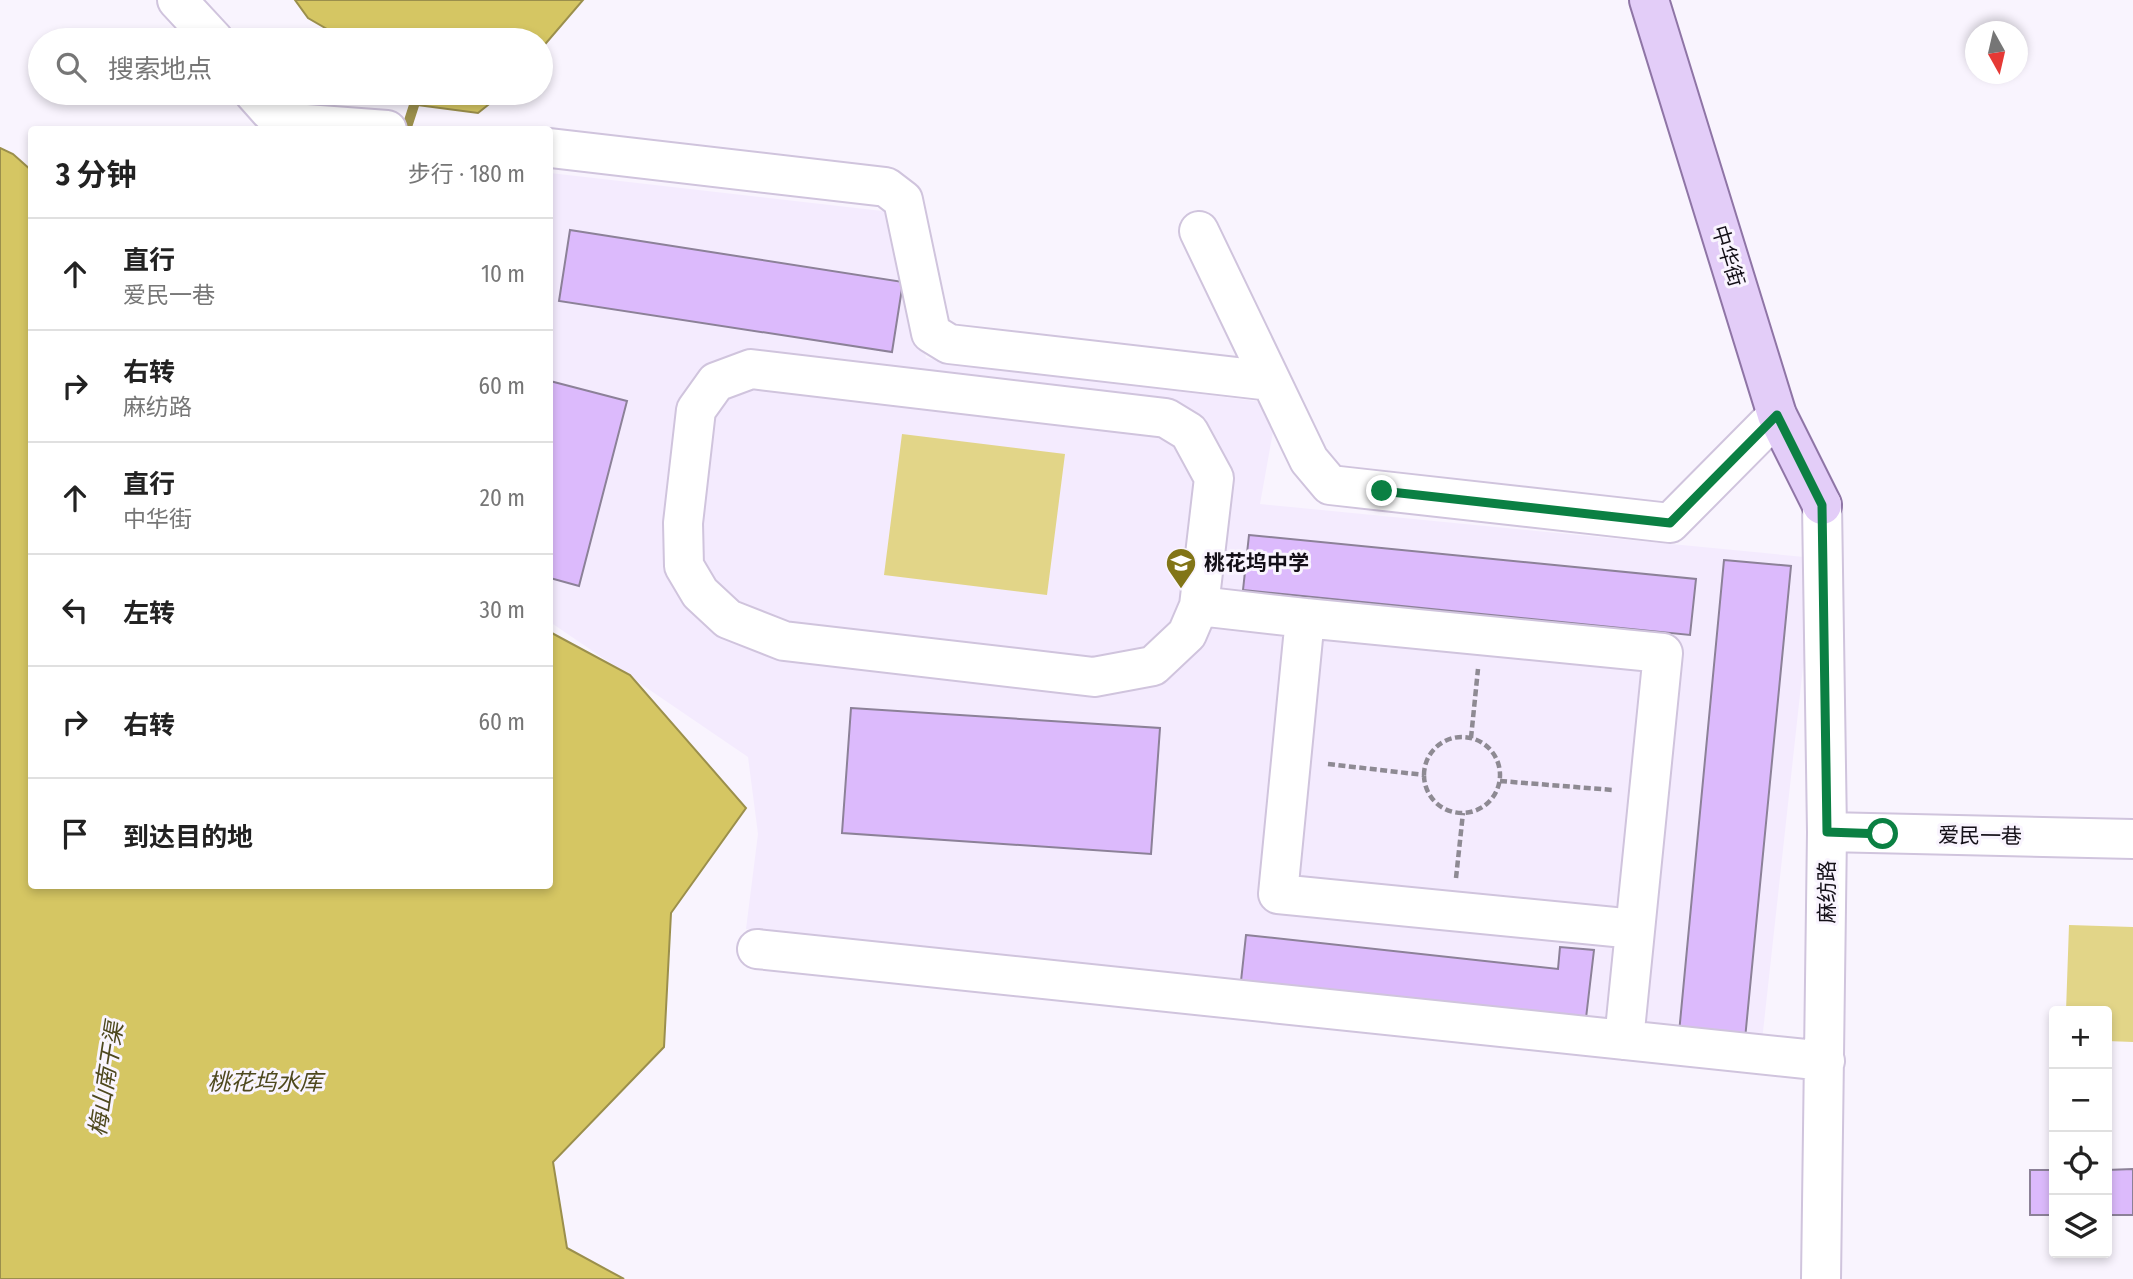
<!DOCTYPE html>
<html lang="zh">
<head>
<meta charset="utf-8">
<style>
  body { margin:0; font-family:"Fira Sans Condensed","Noto Sans SC",sans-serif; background:#f6f6f6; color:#222 }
  .controls { position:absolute; right:21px; bottom:21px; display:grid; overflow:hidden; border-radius:7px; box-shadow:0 4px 10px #0003 }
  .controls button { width:63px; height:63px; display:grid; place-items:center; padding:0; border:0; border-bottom:2px solid #e0e0e0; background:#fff; color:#222; font:35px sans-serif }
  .compass { position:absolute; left:1965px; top:21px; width:63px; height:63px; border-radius:50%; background:#fff; box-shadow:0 4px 10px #0003; rotate:172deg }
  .stop { position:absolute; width:21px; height:21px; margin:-16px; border:5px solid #0b8043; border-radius:50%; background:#fff }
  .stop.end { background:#0b8043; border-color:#fff; box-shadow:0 2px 7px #0008 }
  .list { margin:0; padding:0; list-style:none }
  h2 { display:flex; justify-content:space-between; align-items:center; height:91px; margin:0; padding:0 28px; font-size:30px }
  h2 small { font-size:23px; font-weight:400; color:#767676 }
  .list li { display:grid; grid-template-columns:46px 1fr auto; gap:21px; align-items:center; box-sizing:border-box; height:112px; padding:0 28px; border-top:2px solid #e0e0e0 }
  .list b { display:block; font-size:26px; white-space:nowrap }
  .list p { margin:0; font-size:23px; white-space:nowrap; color:#767676 }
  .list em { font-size:23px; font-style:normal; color:#767676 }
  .icon { flex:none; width:38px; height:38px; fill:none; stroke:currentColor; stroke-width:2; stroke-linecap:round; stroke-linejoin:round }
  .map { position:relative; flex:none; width:2133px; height:1279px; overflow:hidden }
  .search { position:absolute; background:#fff; box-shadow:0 4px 10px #0003; left:28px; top:28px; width:525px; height:77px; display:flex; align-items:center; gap:18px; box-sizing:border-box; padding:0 24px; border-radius:38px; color:#767676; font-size:26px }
  .panel { position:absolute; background:#fff; box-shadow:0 4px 10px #0003; left:28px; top:126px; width:525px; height:763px; border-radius:7px }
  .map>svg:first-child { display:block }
  .built { fill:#f4ebfe }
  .green { fill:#e2d588 }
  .water { fill:#d5c663; stroke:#9b8f4c; stroke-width:2 }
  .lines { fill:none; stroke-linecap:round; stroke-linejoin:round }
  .stream { stroke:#9b8f4c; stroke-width:10 }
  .building { fill:#dcbafc; stroke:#8c8198; stroke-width:2 }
  .minor-casing { stroke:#d0c4dd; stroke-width:42 }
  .major-casing { stroke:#8f75a6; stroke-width:42 }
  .path { stroke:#8e8a93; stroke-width:4.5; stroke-dasharray:7 3.5; stroke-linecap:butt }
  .minor { stroke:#fff; stroke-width:38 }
  .major { stroke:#e3cdf8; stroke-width:38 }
  .route { stroke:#0b8043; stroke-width:9 }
  .labels { text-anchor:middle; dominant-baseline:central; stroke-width:6; stroke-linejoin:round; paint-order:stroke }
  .street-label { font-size:21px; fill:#141018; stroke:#f9f4fe }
  .poi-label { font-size:21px; font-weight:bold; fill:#141018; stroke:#f9f4fe; text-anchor:start }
  .water-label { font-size:23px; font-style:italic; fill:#4e481e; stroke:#f9f4fe }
</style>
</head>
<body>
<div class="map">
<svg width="2133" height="1279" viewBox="0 0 2133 1279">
  <rect width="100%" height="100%" fill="#f9f4fe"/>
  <path class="built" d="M550 173 891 212 926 358 1278 404 1260 504 1815 558 1761 1050 746 929 758 834 748 757 550 622Z"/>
  <path class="green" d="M902 434 1065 454 1047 595 884 575Z
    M2069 925 2133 927V1042L2107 1041V1011H2066Z"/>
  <path class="water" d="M295 0H583L541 49V40H346L308 18Z
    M372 93H503L478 113 402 103Z
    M0 148 13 154 32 171V886H550V632L630 675 746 808 671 913 664 1047 553 1162 567 1248 624 1279H0Z"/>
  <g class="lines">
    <path class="stream" d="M406 130 418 93"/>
  </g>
  <path class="building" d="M570 230 903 282 892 352 559 301Z
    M550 381 627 401 579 586 550 578Z
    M1249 535 1696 579 1690 635 1243 590Z
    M1724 560 1791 566 1745 1039 1679 1033Z
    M851 708 1160 728 1151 854 842 833Z
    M1246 935 1558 969 1560 947 1594 950 1586 1018 1241 981Z
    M2133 1169V1215H2107V1170Z
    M2030 1170H2054V1215H2030Z"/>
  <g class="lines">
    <g class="minor-casing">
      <path id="minor" d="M177 0 214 40
        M254 93 270 111 292 123 387 130
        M550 148 886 187 903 200 931 333 949 344 1271 381
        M1199 231 1309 460 1330 485 1670 523 1777 415
        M751 369 1166 418 1189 432 1214 478 1199 606 1187 634 1153 666 1094 677 784 641 728 619 700 593 684 566 683 523 696 410 716 382Z
        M1199 606 1305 618
        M1827 832 2133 839
        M757 949 1825 1061
        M1624 1040 1663 653 1305 618 1278 894 1635 929
        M1821 1279 1827 832 1822 505"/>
    </g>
    <g class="major-casing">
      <path id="major" d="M1649 0 1777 415 1822 505"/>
    </g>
    <path class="path" d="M1424 775a38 38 0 1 1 76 0a38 38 0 1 1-76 0Z
      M1471 738 1478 669
      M1328 764 1424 775
      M1500 781 1613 790
      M1456 878 1463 813"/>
    <use href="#minor" class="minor"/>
    <use href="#major" class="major"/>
  </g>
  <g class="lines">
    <path class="route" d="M1382 491 1670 523 1777 415 1822 505 1827 832 1883 834"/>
  </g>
  <defs>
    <g id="school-pin" transform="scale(1.575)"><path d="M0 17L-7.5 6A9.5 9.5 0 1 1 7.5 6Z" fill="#827517" stroke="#f9f4fe"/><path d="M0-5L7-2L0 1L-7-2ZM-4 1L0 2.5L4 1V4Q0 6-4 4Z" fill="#fff"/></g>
  </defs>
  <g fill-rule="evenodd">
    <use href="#school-pin" x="1181" y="563"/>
  </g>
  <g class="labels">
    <g class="street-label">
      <text transform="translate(1728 256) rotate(73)">中华街</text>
      <text transform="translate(1980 836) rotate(1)">爱民一巷</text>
      <text transform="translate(1827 892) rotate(-90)">麻纺路</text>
    </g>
    <g class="poi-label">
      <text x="1204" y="563">桃花坞中学</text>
    </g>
    <g class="water-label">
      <text transform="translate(106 1079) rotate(-81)">梅山南干渠</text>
      <text x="265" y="1082">桃花坞水库</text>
    </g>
  </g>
</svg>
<div class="controls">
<button>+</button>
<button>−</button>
<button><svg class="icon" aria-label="locate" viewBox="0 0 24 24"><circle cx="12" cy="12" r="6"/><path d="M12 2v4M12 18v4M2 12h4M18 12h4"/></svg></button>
<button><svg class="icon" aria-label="layers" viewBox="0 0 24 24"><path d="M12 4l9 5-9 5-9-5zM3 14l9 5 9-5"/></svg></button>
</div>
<svg class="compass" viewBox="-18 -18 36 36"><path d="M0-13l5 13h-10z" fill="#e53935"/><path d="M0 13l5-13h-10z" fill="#767676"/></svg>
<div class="stop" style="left:1883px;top:834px"></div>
<div class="stop end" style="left:1382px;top:491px"></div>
<div class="search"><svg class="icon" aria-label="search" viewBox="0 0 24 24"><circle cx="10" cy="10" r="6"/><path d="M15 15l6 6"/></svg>搜索地点</div>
<section class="panel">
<h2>3 分钟<small>步行 · 180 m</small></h2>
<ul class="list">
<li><svg class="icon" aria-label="ahead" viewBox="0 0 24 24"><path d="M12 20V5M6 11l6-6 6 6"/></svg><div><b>直行</b><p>爱民一巷</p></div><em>10 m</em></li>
<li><svg class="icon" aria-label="right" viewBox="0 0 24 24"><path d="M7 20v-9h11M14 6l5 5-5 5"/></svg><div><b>右转</b><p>麻纺路</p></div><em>60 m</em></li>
<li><svg class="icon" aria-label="ahead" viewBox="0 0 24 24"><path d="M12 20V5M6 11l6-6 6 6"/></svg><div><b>直行</b><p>中华街</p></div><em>20 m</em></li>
<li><svg class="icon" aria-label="left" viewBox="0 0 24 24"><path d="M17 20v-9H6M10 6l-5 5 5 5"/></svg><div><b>左转</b></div><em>30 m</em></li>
<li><svg class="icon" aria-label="right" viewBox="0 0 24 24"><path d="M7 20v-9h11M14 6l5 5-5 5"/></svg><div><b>右转</b></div><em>60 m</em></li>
<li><svg class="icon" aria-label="arrive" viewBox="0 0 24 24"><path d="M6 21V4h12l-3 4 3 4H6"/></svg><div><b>到达目的地</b></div></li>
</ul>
</section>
</div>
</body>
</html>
